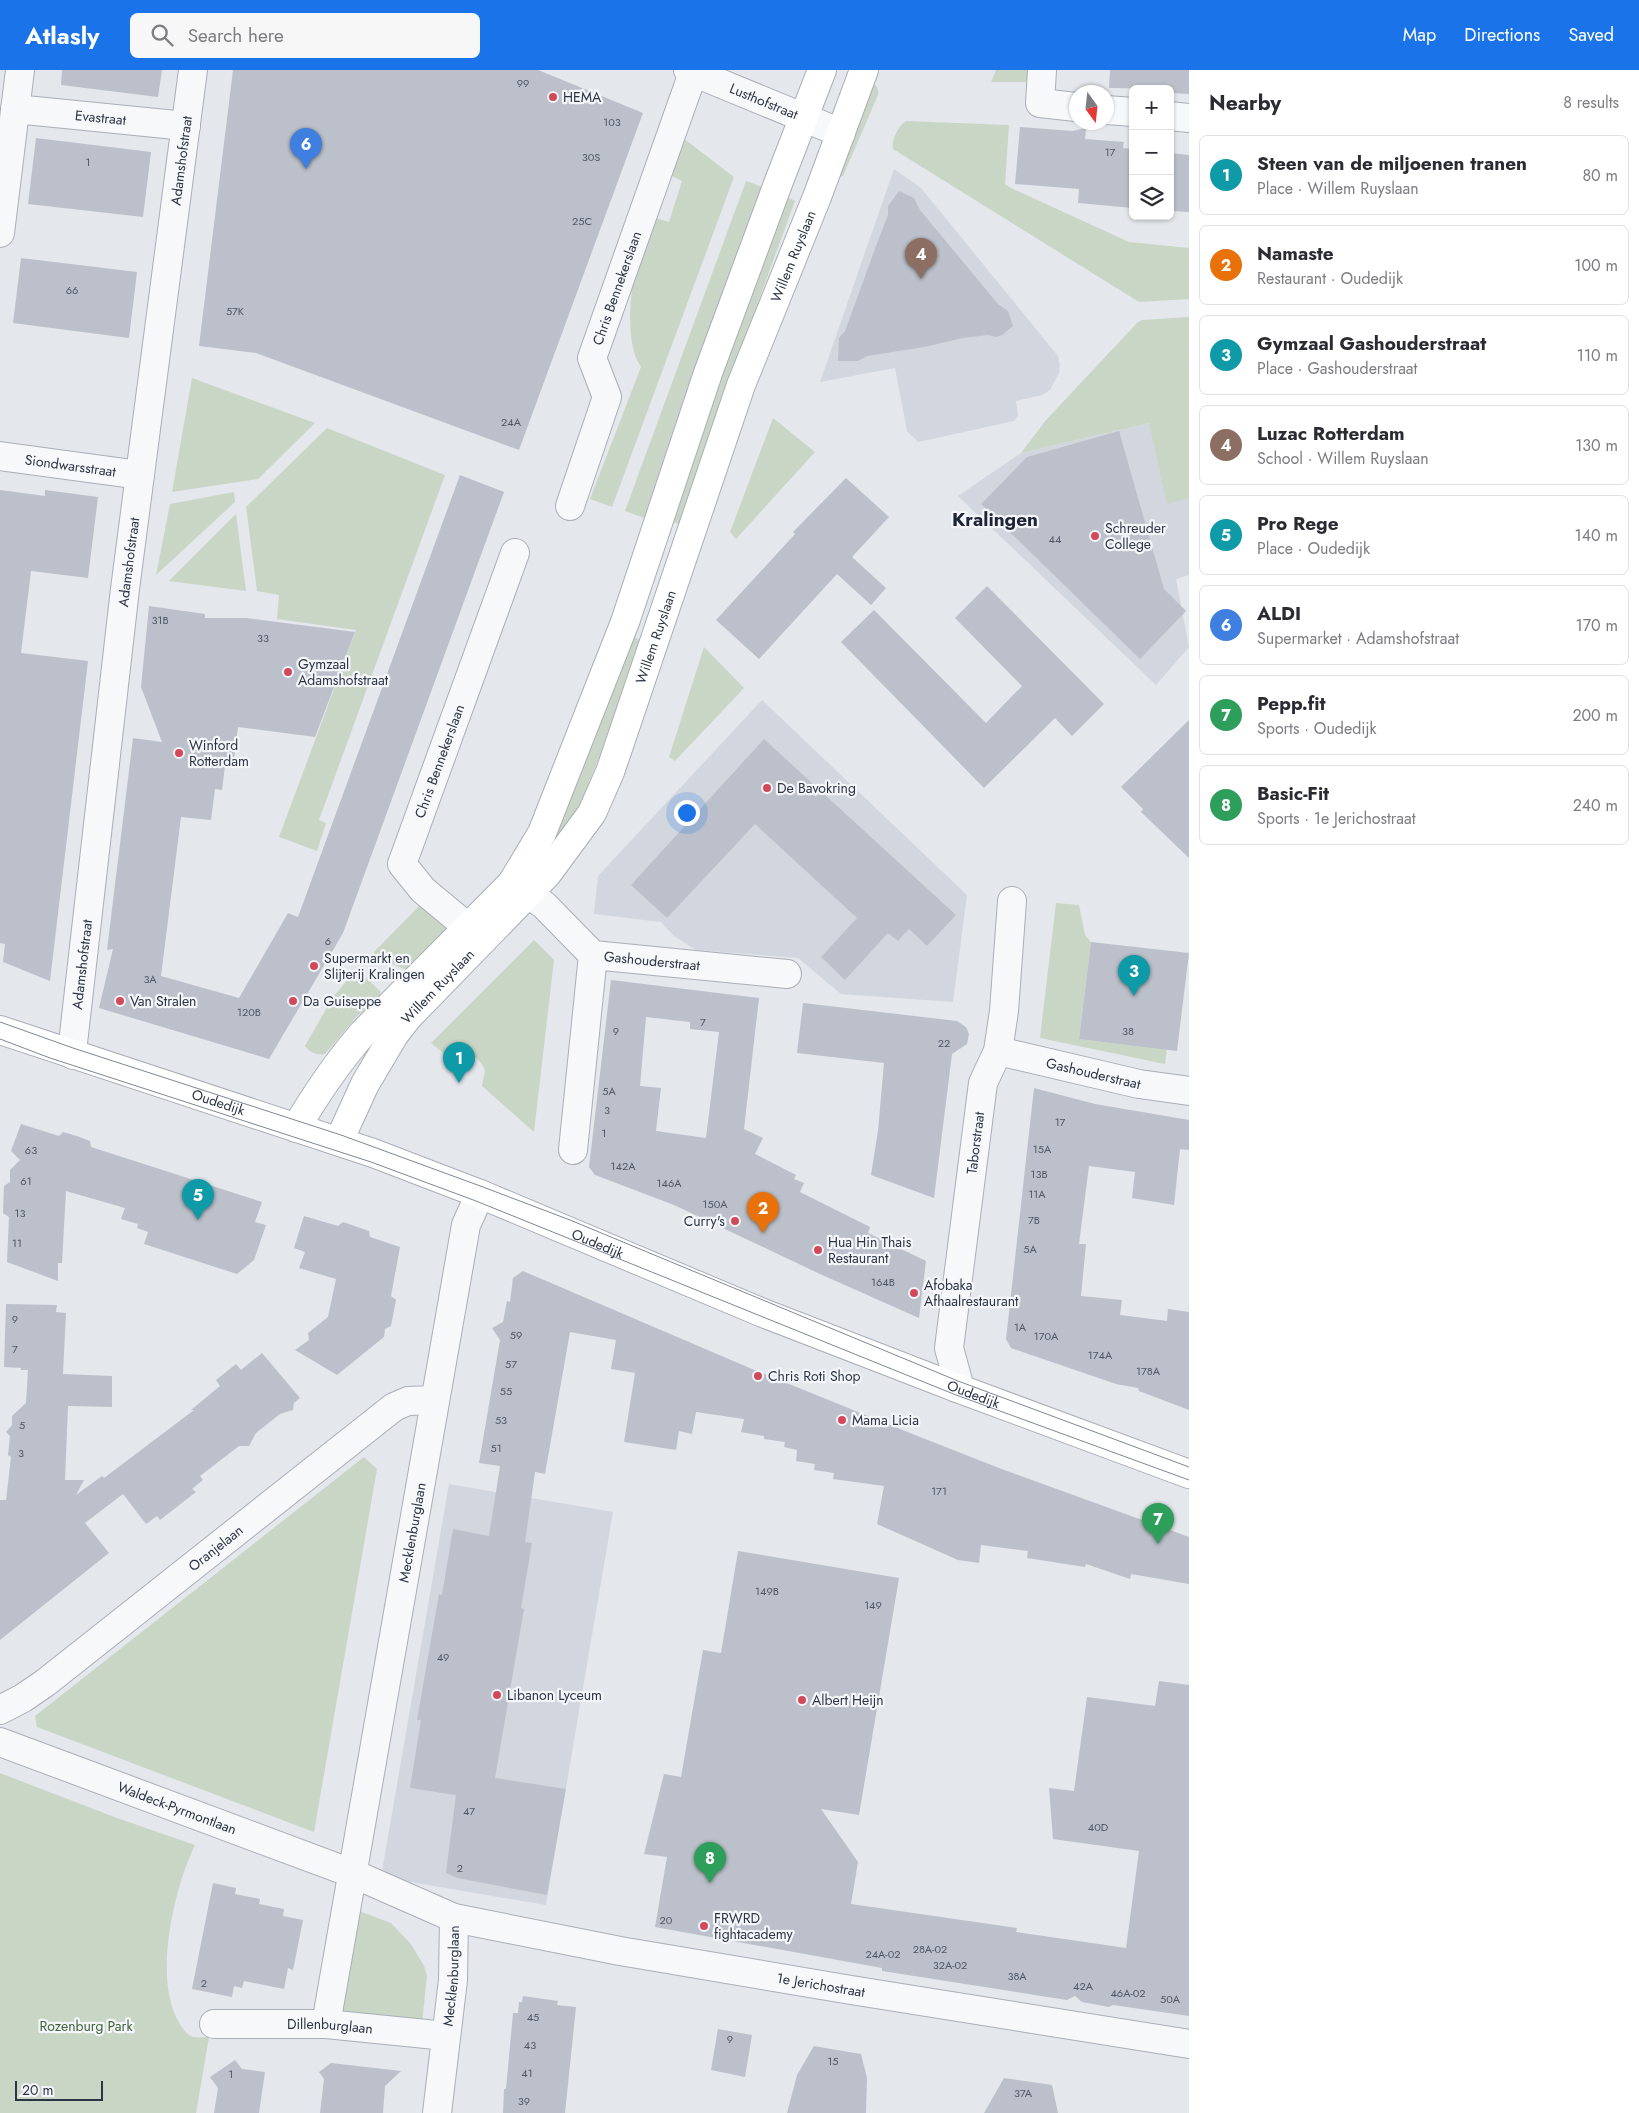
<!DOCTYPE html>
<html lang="en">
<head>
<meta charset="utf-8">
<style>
  body { margin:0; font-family:Jost,sans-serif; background:#f7f7f7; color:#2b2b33 }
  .controls { position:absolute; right:15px; top:15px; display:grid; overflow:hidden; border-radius:8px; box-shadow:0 1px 4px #0004 }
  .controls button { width:45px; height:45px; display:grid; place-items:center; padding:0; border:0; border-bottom:1px solid #e1e1e2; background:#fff; color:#2b2b33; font:25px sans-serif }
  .compass { position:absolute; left:1069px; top:15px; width:45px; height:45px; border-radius:50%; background:#fff; box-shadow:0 1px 4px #0004; rotate:165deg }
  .scale { position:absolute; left:15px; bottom:12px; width:88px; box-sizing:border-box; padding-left:5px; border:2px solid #2b3445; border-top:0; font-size:14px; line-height:18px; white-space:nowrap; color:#2b3445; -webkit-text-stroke:4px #f4f6f9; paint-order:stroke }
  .you { position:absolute; left:686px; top:742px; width:18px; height:18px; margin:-12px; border:4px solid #fff; border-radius:50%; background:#1a73e8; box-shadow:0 0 0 8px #1a73e833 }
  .badge { display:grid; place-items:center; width:32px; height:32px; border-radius:50%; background:#1a73e8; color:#fff; font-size:16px; font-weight:700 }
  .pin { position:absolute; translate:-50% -41px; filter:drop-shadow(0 1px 2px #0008) }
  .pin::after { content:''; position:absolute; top:26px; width:18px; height:15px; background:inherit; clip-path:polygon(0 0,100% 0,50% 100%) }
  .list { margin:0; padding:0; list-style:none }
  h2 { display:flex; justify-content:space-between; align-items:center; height:65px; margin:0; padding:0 20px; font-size:21px }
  h2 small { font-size:16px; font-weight:400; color:#7c7c81 }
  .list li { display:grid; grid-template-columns:32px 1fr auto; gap:15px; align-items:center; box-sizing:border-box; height:80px; margin:0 10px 10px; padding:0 10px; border:1px solid #e1e1e2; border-radius:8px }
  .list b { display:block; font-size:19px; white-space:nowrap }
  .list p { margin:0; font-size:16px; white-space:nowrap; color:#7c7c81 }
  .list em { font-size:16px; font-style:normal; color:#7c7c81 }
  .icon { flex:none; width:28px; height:28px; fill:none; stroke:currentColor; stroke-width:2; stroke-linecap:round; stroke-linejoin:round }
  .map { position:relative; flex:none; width:1189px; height:2043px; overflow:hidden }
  header { display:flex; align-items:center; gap:30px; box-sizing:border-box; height:70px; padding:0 25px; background:#1a73e8; color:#fff }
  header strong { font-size:24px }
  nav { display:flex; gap:28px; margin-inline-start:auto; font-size:18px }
  .search { width:350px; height:45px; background:#f7f7f7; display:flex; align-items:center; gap:12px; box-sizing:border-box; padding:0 18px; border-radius:8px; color:#7c7c81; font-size:19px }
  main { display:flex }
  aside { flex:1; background:#fff }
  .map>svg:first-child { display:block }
  .built { fill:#d2d6de }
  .green { fill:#c9d6c5 }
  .building { fill:#bbc0ca; fill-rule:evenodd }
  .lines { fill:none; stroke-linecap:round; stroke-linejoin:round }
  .street-casing { stroke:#a9aeb7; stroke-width:30 }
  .secondary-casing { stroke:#a9aeb7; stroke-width:30 }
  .street { stroke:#f7f8fa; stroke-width:28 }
  .secondary { stroke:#fff; stroke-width:28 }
  .tram { stroke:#7d8696; stroke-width:1 }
  .poi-dot { fill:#d1495b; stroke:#f4f6f9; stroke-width:2 }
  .labels { text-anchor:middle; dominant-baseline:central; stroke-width:4.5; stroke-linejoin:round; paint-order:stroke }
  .number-label { font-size:11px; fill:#4f5766 }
  .poi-label { font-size:14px; fill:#2b3445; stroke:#f4f6f9; text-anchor:start }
  .street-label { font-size:14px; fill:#2b3445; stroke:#f4f6f9 }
  .park-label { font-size:14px; fill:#3f6138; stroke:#f4f6f9 }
  .district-label { font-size:19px; font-weight:bold; fill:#1d2536; stroke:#f4f6f9 }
</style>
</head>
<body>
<header>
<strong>Atlasly</strong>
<div class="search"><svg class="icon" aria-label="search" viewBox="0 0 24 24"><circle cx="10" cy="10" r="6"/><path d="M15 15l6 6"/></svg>Search here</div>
<nav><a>Map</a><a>Directions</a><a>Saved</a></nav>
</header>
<main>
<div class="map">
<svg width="1189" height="2043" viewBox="0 0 1189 2043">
  <rect width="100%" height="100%" fill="#e4e7ec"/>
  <path class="built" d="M894 99 921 118 1058 286 1060 295 1059 303 1050 320 1042 325 1016 331 1018 346 1014 351 918 372 907 361 895 298 820 312Z
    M1149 353 1189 369V505L1176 509 1189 577 1156 615 958 426 1021 383Z
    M762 630 967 825 953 932 841 924 798 888 696 880 674 866 661 852 594 844 598 806Z
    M449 1414 613 1442 546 1835 381 1807Z"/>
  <path class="green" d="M996 0H1031L1030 12H991Z
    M869 11C876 15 879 17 878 25L843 106 836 108Z
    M906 51 1009 55 1005 114 1011 118 1129 172 1189 178V229L1139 232 893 79C891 70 898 56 906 51Z
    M683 68 734 107 612 437 590 429 641 297C625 274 630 226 635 199 638 181 646 164 652 147L669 152 682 111 666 103Z
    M746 111 768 119 647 449 625 441Z
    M787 127 795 131 731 306 682 455 670 451Z
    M1189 247V428L1167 434 1149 353 1021 383 1046 350 1137 253 1142 250Z
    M192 308 315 353 258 409 172 422Z
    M773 348 815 382 736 469 730 462Z
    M327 358 445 405 319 750 326 753 317 781 279 767 356 560 277 549 279 525 257 521 246 437Z
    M234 422 235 432 156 505 170 434Z
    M236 444 246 521 169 511Z
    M627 564 640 570 600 685 579 738 544 790Z
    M704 577 744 618 675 691 669 687Z
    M1056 833 1079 835 1085 865 1091 872 1079 969 1167 979 1165 994 1040 968Z
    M424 834 448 859 410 897 404 899 375 886 374 882 420 835Z
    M534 870 554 890 534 1062 482 1016 485 1000C477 984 464 975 448 987L431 973Z
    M355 901H359L380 921 381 926 357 946 325 984C318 986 309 982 305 976L333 927Z
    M364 1387 377 1399 314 1762 37 1657 35 1646Z
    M0 1703 117 1748 195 1775C174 1818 152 1911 180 1954 183 1959 187 1965 193 1967 198 1968 204 1967 209 1967L196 2043H0Z
    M359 1841 391 1853 411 1874 424 1896 427 1906 422 1952 347 1946 342 1941Z"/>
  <path class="building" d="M62 0H162L158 27 61 15Z
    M233 0H538L643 43 519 380 256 283 199 276Z
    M1110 0H1189V24L1170 23V19L1109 18Z
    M1020 57 1072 61 1086 58 1085 69 1124 72 1123 78 1133 79V138L1078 133 1079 119 1015 114Z
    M36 68 151 82 143 147 28 134Z
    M1170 83 1189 85V142L1170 141Z
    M899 121 914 128 920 140 998 234 1008 241 1013 256 1002 265 996 267 988 265 963 268 924 277 867 286 858 291H838L839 268 845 261 879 168 888 145V136Z
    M21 188 137 202 129 268 13 253Z
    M1119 361 1164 519 1186 541 1140 589 981 434 1027 387Z
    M460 405 504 422 343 863 269 989 99 938 113 879 107 880 133 668 162 672 141 617 149 536 205 544V548H246L355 562 315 667 238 657 234 689 226 688 222 720 215 719 211 750 181 747 161 906 239 928 288 843 298 847Z
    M846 408 889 447 852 487 886 518 871 535 837 504 759 589 716 550 795 464 793 462Z
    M0 420 45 426V420L98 427 88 508 31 501 21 583 88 591 50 911 3 892 5 874 0 873Z
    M987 516 1104 634 1072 666 1055 648 984 718 841 572 874 540 986 653 1022 616 955 548Z
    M1189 650V788L1141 742 1143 739 1121 717Z
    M764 669 956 845 927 876 909 859 898 871 888 863 845 910 821 887 857 848 755 754 667 848 631 815Z
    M1091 872 1189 883 1177 981 1079 969Z
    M611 910 759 928 744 1059 763 1068 755 1084 796 1105 794 1109 804 1113 800 1122 870 1157 868 1163 926 1191 919 1248 820 1204 674 1135 595 1105 589 1097ZM646 947 690 952V959L719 962 706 1068 656 1061 661 1018 640 1016Z
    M803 933 957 951 966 957 969 964 967 974 952 984 934 1128 871 1105 878 1061 884 993 797 983Z
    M1034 1018 1095 1034 1189 1050V1080L1180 1079 1174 1135 1132 1128 1135 1102 1089 1096 1079 1174H1086L1081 1226 1122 1230 1120 1245 1167 1251 1168 1239 1189 1242V1340L1139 1321 1138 1318 1116 1314 1011 1278 1006 1269Z
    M21 1054 59 1066 63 1062 77 1066 90 1071 91 1077 262 1132 255 1152 266 1155 254 1190 237 1204 144 1174 148 1162 137 1158 138 1154 121 1149 125 1138 66 1121 62 1193H58V1211L7 1192 9 1147 3 1143 4 1116 10 1112V1100L20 1090 11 1081Z
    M304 1146 338 1156 343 1152 369 1161 370 1167 400 1177 391 1226 396 1230 391 1256 385 1259 384 1267 337 1305 295 1280 309 1270 308 1263 328 1247 336 1209 299 1198 305 1182 294 1178Z
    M523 1201 752 1299 910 1363 999 1398 1189 1467V1514L1131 1504 1130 1509 1086 1494 1085 1497 1027 1488 1028 1481 981 1475 979 1493 958 1490 877 1454 884 1416 833 1409 834 1403 814 1400 815 1394 796 1391 797 1380 784 1377 785 1372 764 1369V1366L741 1362 744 1349 696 1342 692 1364 679 1361 676 1380 624 1372 635 1303 611 1299 616 1270 570 1262 545 1404 535 1402 525 1472 532 1473 521 1538 524 1539 495 1708 566 1719 547 1825 457 1808 446 1803 456 1725 410 1718 421 1650H417L439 1524 442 1525 453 1459 489 1466 500 1396 479 1393 500 1270 492 1258 503 1252 507 1231 510 1232 513 1208Z
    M6 1234 57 1235 56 1242 66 1243 63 1304 112 1306V1337L68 1336 65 1410H84L76 1425 102 1406 104 1408 194 1340H191L220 1316 216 1310 236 1294 241 1300 262 1283 300 1328 294 1333 293 1340 280 1344 256 1363 249 1376H239L200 1406 203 1410 192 1419 196 1422 160 1450 157 1446 146 1454 123 1424 85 1453 109 1483 0 1570V1430H6L11 1387 8 1385 10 1366 6 1362 12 1355V1346L26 1333 28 1300H21V1298L4 1297Z
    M738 1481 899 1508 859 1745 821 1739 858 1792 851 1834 1017 1858 1016 1862 1126 1878 1139 1781 1053 1769 1049 1718 1074 1721 1087 1627 1155 1636 1159 1611 1189 1615V1946L1113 1935 1109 1937 1082 1932 1075 1926 1067 1930 895 1903 882 1901V1898L655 1857 667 1787 644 1784 664 1704 681 1707 703 1580 721 1583Z
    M213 1813 236 1818 235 1824 260 1829 259 1834 284 1839 283 1846 303 1850 293 1900 288 1898 284 1919 244 1911 242 1918 234 1916 232 1927 192 1919Z
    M523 1926 558 1931 557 1935 576 1937 565 2043H503L504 2019H506L513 1943H518L519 1932H522Z
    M718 1959 752 1965 745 2007 711 2000Z
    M814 1976 861 1984 867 2008 866 2043H787L797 2005Z
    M235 1990 242 1999 265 2002 259 2043H214L218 2018 210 2007Z
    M331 1993 401 2001 385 2016 383 2043H320L324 2009 319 2002Z
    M1004 2008 1052 2015 1058 2043H984Z"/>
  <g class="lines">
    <g class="street-casing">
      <g id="street">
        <path id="s1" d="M688 0 841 63"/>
        <path d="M1042 0 1040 33 1076 37"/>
        <path id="s2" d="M15 39 186 56"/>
        <path d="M1106 40 1133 42"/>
        <path d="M1170 46 1189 48"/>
        <path d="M0 163 20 0"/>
        <path id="s3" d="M0 386 140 405"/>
        <path id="s4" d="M570 436 607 327 592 288 694 0"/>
        <path id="s5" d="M512 813 544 835 593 885 787 904"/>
        <path id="s6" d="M483 870 423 820 402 794 515 483"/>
        <path id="s7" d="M998 981 1139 1014 1189 1021"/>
        <path id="s8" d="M73 985V973L125 519 193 0"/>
        <path d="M573 1080 593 885"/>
        <path id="s9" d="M957 1318 958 1311 949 1278 983 1013 998 981 1004 941 1012 831"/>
        <path id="s10" d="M0 1640 23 1628 45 1613 394 1337 408 1331 435 1330"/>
        <path id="s11" d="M0 1672 354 1804 454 1848 620 1881 851 1920 1189 1974"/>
        <path id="s12" d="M214 1954H326L446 1966"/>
        <path id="s13" d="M326 1954 466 1155 480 1124"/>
        <path id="s14" d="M437 2043 453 1910 454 1848"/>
      </g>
    </g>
    <g class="secondary-casing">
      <g id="secondary">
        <path id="s15" d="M0 960 373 1083 480 1124 763 1243 957 1318 1189 1404"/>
        <path d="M296 1058C316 1024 337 993 363 963L512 813 542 763 625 552 708 303 779 111 822 0"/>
        <path id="s16" d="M339 1071 365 1014 394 965 408 947 547 804 592 743 610 702 741 315 817 127 864 0"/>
      </g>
    </g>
    <use href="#street" class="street"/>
    <use href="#secondary" class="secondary"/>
    <path class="tram" d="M0 952 73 978 341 1065 483 1117 570 1150 958 1311 1189 1397
      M0 969 50 988 371 1092 476 1131 956 1325 1189 1410"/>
  </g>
  <g class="poi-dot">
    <circle cx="553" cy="27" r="5"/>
    <circle cx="1095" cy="466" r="5"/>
    <circle cx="288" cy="602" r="5"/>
    <circle cx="179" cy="683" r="5"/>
    <circle cx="767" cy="718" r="5"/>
    <circle cx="314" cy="896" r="5"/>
    <circle cx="120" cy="931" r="5"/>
    <circle cx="293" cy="931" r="5"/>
    <circle cx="735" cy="1151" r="5"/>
    <circle cx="818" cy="1180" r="5"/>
    <circle cx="914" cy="1223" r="5"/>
    <circle cx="758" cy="1306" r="5"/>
    <circle cx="842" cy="1350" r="5"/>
    <circle cx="497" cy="1625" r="5"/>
    <circle cx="802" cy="1630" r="5"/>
    <circle cx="704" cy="1856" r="5"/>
  </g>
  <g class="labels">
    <g class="number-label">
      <text x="523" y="13">99</text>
      <text x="612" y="52">103</text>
      <text x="1110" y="82">17</text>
      <text x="591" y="87">30S</text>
      <text x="88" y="92">1</text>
      <text x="582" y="151">25C</text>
      <text x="72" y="220">66</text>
      <text x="235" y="241">57K</text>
      <text x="511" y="352">24A</text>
      <text x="1055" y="469">44</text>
      <text x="160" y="550">31B</text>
      <text x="263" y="568">33</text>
      <text x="328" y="871">6</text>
      <text x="150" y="909">3A</text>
      <text x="249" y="942">120B</text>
      <text x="703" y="952">7</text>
      <text x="616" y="961">9</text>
      <text x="1128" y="961">38</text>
      <text x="944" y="973">22</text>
      <text x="609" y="1021">5A</text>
      <text x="607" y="1040">3</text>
      <text x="1060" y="1052">17</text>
      <text x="604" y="1063">1</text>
      <text x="1042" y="1079">15A</text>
      <text x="31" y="1080">63</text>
      <text x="623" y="1096">142A</text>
      <text x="1039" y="1104">13B</text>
      <text x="26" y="1111">61</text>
      <text x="669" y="1113">146A</text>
      <text x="1037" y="1124">11A</text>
      <text x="715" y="1134">150A</text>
      <text x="20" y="1143">13</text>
      <text x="1034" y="1150">7B</text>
      <text x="17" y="1173">11</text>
      <text x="1030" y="1179">5A</text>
      <text x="883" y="1212">164B</text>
      <text x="15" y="1249">9</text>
      <text x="1020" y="1257">1A</text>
      <text x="516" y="1265">59</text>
      <text x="1046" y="1266">170A</text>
      <text x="15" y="1279">7</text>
      <text x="1100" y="1285">174A</text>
      <text x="511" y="1294">57</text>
      <text x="1148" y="1301">178A</text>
      <text x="506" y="1321">55</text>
      <text x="501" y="1350">53</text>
      <text x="22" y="1355">5</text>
      <text x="496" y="1378">51</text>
      <text x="21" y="1383">3</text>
      <text x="939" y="1421">171</text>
      <text x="767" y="1521">149B</text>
      <text x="873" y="1535">149</text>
      <text x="443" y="1587">49</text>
      <text x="469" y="1741">47</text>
      <text x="1098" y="1757">40D</text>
      <text x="460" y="1798">2</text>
      <text x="666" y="1850">20</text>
      <text x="930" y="1879">28A-02</text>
      <text x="883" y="1884">24A-02</text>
      <text x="950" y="1895">32A-02</text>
      <text x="1017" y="1906">38A</text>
      <text x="204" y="1913">2</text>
      <text x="1083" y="1916">42A</text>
      <text x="1128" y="1923">46A-02</text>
      <text x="1170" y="1929">50A</text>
      <text x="533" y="1947">45</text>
      <text x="730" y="1969">9</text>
      <text x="530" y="1975">43</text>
      <text x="833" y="1991">15</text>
      <text x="527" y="2003">41</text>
      <text x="231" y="2004">1</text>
      <text x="1023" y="2023">37A</text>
      <text x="524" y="2031">39</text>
    </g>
    <g class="poi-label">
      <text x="563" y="27">HEMA</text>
      <text x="1105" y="458">Schreuder<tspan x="1105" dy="16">College</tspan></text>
      <text x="298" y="594">Gymzaal<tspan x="298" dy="16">Adamshofstraat</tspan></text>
      <text x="189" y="675">Winford<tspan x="189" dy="16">Rotterdam</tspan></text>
      <text x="777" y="718">De Bavokring</text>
      <text x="324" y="888">Supermarkt en<tspan x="324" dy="16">Slijterij Kralingen</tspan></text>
      <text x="130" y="931">Van Stralen</text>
      <text x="303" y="931">Da Guiseppe</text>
      <text x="725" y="1151" text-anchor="end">Curry's</text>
      <text x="828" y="1172">Hua Hin Thais<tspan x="828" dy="16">Restaurant</tspan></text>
      <text x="924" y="1215">Afobaka<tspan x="924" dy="16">Afhaalrestaurant</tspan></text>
      <text x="768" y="1306">Chris Roti Shop</text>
      <text x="852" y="1350">Mama Licia</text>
      <text x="507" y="1625">Libanon Lyceum</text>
      <text x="812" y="1630">Albert Heijn</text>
      <text x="714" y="1848">FRWRD<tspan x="714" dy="16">fightacademy</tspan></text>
    </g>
    <g class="street-label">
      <text stroke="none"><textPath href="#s1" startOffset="82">Lusthofstraat</textPath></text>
      <text stroke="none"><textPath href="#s2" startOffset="86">Evastraat</textPath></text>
      <text stroke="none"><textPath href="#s8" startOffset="901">Adamshofstraat</textPath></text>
      <text stroke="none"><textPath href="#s16" startOffset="1010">Willem Ruyslaan</textPath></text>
      <text stroke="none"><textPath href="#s4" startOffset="231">Chris Bennekerslaan</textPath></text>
      <text stroke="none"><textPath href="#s3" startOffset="71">Siondwarsstraat</textPath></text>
      <text stroke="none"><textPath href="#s8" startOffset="496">Adamshofstraat</textPath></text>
      <text stroke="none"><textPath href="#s16" startOffset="605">Willem Ruyslaan</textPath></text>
      <text stroke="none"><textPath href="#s6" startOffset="221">Chris Bennekerslaan</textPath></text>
      <text stroke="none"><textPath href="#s5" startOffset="168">Gashouderstraat</textPath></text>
      <text stroke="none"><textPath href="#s8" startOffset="91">Adamshofstraat</textPath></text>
      <text stroke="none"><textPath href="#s16" startOffset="185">Willem Ruyslaan</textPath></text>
      <text stroke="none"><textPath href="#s7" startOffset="98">Gashouderstraat</textPath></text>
      <text stroke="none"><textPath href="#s15" startOffset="230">Oudedijk</textPath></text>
      <text stroke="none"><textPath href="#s9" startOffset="248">Taborstraat</textPath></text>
      <text stroke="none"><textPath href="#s15" startOffset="635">Oudedijk</textPath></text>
      <text stroke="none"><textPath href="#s15" startOffset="1040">Oudedijk</textPath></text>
      <text stroke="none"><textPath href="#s13" startOffset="499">Mecklenburglaan</textPath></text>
      <text stroke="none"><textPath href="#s10" startOffset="270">Oranjelaan</textPath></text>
      <text stroke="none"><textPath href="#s11" startOffset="189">Waldeck-Pyrmontlaan</textPath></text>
      <text stroke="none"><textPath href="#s14" startOffset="138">Mecklenburglaan</textPath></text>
      <text stroke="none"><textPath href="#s11" startOffset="860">1e Jerichostraat</textPath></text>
      <text stroke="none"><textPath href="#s12" startOffset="116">Dillenburglaan</textPath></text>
    </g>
    <g class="park-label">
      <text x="86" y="1956">Rozenburg Park</text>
    </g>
    <g class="district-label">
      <text x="995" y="449">Kralingen</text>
    </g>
  </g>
</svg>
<div class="controls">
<button>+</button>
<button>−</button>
<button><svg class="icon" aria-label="layers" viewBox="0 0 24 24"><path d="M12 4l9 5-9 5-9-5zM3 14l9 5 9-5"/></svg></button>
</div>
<svg class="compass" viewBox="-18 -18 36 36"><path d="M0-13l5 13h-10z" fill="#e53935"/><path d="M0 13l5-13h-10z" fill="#7c7c81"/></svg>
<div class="scale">20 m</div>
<div class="you"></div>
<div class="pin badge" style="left:459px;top:1013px;background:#0f9aa8">1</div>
<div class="pin badge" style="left:763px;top:1163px;background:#e8710a">2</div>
<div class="pin badge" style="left:1134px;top:926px;background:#0f9aa8">3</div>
<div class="pin badge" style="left:921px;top:209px;background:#8d6e63">4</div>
<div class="pin badge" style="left:198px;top:1150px;background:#0f9aa8">5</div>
<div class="pin badge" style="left:306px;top:99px;background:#3f7fe0">6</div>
<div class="pin badge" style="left:1158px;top:1474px;background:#2e9e5b">7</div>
<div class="pin badge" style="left:710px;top:1813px;background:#2e9e5b">8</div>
</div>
<aside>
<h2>Nearby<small>8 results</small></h2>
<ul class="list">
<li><span class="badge" style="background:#0f9aa8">1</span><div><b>Steen van de miljoenen tranen</b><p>Place · Willem Ruyslaan</p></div><em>80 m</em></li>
<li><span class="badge" style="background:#e8710a">2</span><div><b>Namaste</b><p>Restaurant · Oudedijk</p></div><em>100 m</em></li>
<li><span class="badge" style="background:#0f9aa8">3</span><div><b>Gymzaal Gashouderstraat</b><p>Place · Gashouderstraat</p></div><em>110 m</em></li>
<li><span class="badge" style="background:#8d6e63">4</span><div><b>Luzac Rotterdam</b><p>School · Willem Ruyslaan</p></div><em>130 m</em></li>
<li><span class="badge" style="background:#0f9aa8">5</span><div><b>Pro Rege</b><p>Place · Oudedijk</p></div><em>140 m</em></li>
<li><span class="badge" style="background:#3f7fe0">6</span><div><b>ALDI</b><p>Supermarket · Adamshofstraat</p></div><em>170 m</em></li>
<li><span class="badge" style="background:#2e9e5b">7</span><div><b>Pepp.fit</b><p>Sports · Oudedijk</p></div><em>200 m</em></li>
<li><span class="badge" style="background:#2e9e5b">8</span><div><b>Basic-Fit</b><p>Sports · 1e Jerichostraat</p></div><em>240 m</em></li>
</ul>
</aside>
</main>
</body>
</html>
